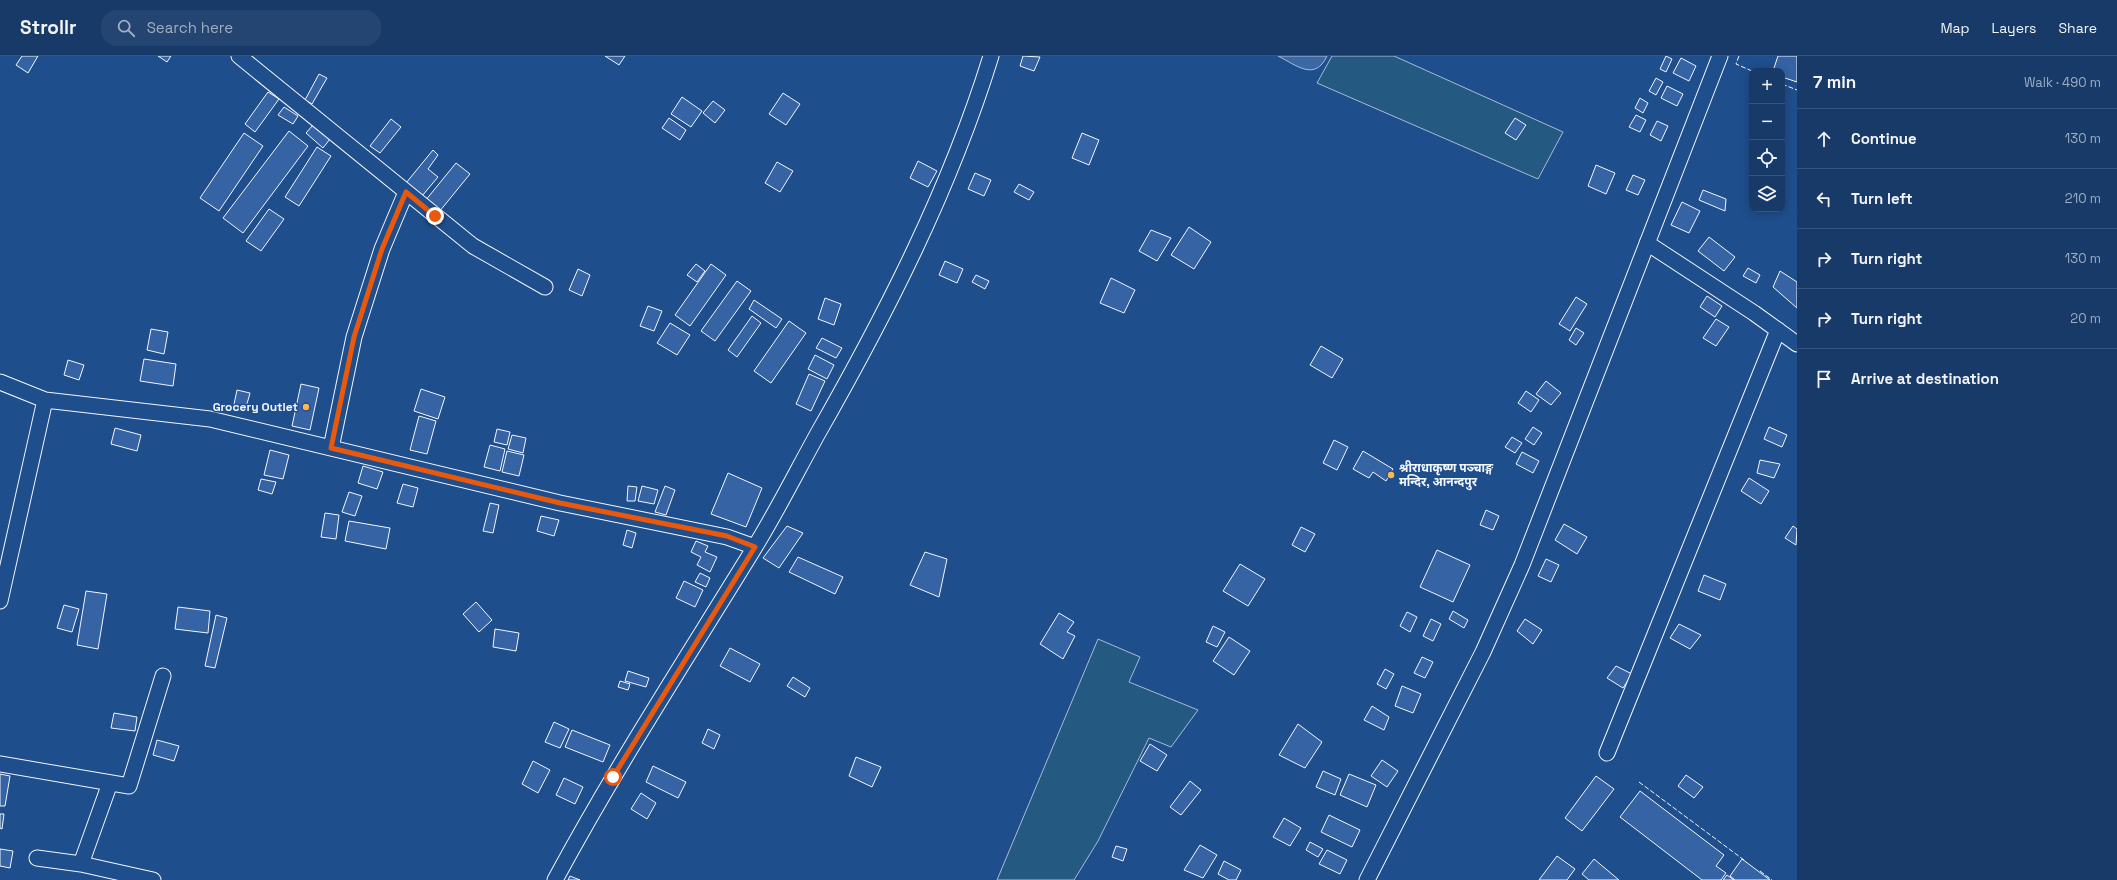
<!DOCTYPE html>
<html lang="en">
<head>
<meta charset="utf-8">
<style>
  body { margin:0; font-family:"Space Grotesk","Noto Sans Devanagari",sans-serif; background:#244571; color:#f1f3f6 }
  .controls { position:absolute; right:12px; top:12px; display:grid; overflow:hidden; border-radius:8px; box-shadow:0 2px 10px #0003 }
  .controls button { width:36px; height:36px; display:grid; place-items:center; padding:0; border:0; border-bottom:1px solid #36547d; background:#173a69; color:#f1f3f6; font:20px sans-serif }
  .stop { position:absolute; width:12px; height:12px; margin:-9px; border:3px solid #ea580c; border-radius:50%; background:#fff }
  .stop.end { background:#ea580c; border-color:#fff; box-shadow:0 1px 4px #0008 }
  .list { margin:0; padding:0; list-style:none }
  h2 { display:flex; justify-content:space-between; align-items:center; height:52px; margin:0; padding:0 16px; font-size:17px }
  h2 small { font-size:13px; font-weight:400; color:#9eadc0 }
  .list li { display:grid; grid-template-columns:26px 1fr auto; gap:12px; align-items:center; box-sizing:border-box; height:60px; padding:0 16px; border-top:1px solid #36547d }
  .list b { display:block; font-size:15px; white-space:nowrap }
  .list em { font-size:13px; font-style:normal; color:#9eadc0 }
  .icon { flex:none; width:22px; height:22px; fill:none; stroke:currentColor; stroke-width:2; stroke-linecap:round; stroke-linejoin:round }
  .map { position:relative; flex:none; width:1797px; height:824px; overflow:hidden }
  header { display:flex; align-items:center; gap:24px; box-sizing:border-box; height:56px; padding:0 20px; background:#173a69; border-bottom:1px solid #36547d }
  header strong { font-size:19px }
  nav { display:flex; gap:22px; margin-inline-start:auto; font-size:14px }
  .search { width:280px; height:36px; background:#244571; display:flex; align-items:center; gap:10px; box-sizing:border-box; padding:0 14px; border-radius:16px; color:#9eadc0; font-size:15px }
  main { display:flex }
  aside { flex:1; background:#173a69 }
  .map>svg:first-child { display:block }
  .green { fill:#245a82; stroke:#a8bbd7 }
  .water { fill:#3b69a3; stroke:#a8bbd7 }
  .building { fill:#3563a3; stroke:#f2f6ff }
  .lines { fill:none; stroke-linecap:round; stroke-linejoin:round }
  .minor-casing { stroke:#f2f6ff; stroke-width:17 }
  .minor { stroke:#1f4e8c; stroke-width:15 }
  .fence { stroke:#f2f6ff; stroke-width:1; stroke-dasharray:5 2; stroke-linecap:butt }
  .route { stroke:#ea580c; stroke-width:5 }
  .poi-dot { fill:#ffb74d; stroke:#1f4e8c; stroke-width:1.5 }
  .labels { text-anchor:middle; dominant-baseline:central; stroke-width:3; stroke-linejoin:round; paint-order:stroke }
  .poi-label { font-size:12px; font-weight:bold; fill:#f2f6ff; stroke:#1f4e8c; text-anchor:end }
</style>
</head>
<body>
<header>
<strong>Strollr</strong>
<div class="search"><svg class="icon" aria-label="search" viewBox="0 0 24 24"><circle cx="10" cy="10" r="6"/><path d="M15 15l6 6"/></svg>Search here</div>
<nav><a>Map</a><a>Layers</a><a>Share</a></nav>
</header>
<main>
<div class="map">
<svg width="1797" height="824" viewBox="0 0 1797 824">
  <rect width="100%" height="100%" fill="#1f4e8c"/>
  <path class="green" d="M1332 0H1394L1563 76 1538 123 1317 27Z
    M1098 583 1140 601 1129 626 1198 654 1171 691 1149 682 1098 785 1074 824H997Z"/>
  <path class="water" d="M1278 0H1327C1315 26 1296 9 1278 0Z"/>
  <path class="building" d="M22 0H38L28 17 16 9Z
    M158 0H171L167 6Z
    M605 0H625L619 9Z
    M1023 0 1040 1 1034 15 1020 10Z
    M1666 0 1672 3 1666 16 1660 13Z
    M1778 0H1797V26L1782 21V15H1773Z
    M1681 2 1696 10 1689 25 1673 17Z
    M319 18 327 22 312 48 305 44Z
    M1656 22 1663 26 1656 39 1649 35Z
    M1667 30 1683 38 1677 50 1661 42Z
    M268 36 279 43 255 76 245 68Z
    M783 37 800 48 786 69 769 58Z
    M682 41 702 55 691 71 671 58Z
    M1640 42 1648 47 1643 57 1635 52Z
    M713 45 725 54 715 67 703 57Z
    M284 51 298 60 293 68 278 59Z
    M1636 59 1646 64 1640 76 1629 71Z
    M669 62 686 74 680 84 662 72Z
    M1515 62 1526 69 1516 84 1505 77Z
    M391 63 401 71 380 97 370 90Z
    M1657 65 1668 70 1661 85 1650 79Z
    M313 69 330 83 323 92 306 77Z
    M289 75 308 90 243 177 223 162Z
    M244 77 263 90 219 155 200 142Z
    M1082 77 1099 84 1089 109 1072 102Z
    M317 91 331 100 299 150 285 141Z
    M433 94 438 99 428 113 438 121 422 140 406 127Z
    M918 105 937 115 928 131 910 122Z
    M777 106 793 115 780 136 765 127Z
    M456 107 470 118 439 156 425 145Z
    M1596 109 1615 117 1606 138 1588 130Z
    M975 117 991 124 984 140 968 133Z
    M1633 119 1645 124 1638 139 1626 134Z
    M1019 128 1034 136 1029 144 1014 136Z
    M1703 134 1726 143 1725 155 1699 144Z
    M1682 146 1700 155 1689 177 1671 169Z
    M269 153 284 163 261 195 246 185Z
    M1189 171 1211 186 1194 213 1171 199Z
    M1151 174 1171 182 1157 205 1139 195Z
    M1709 181 1735 201 1724 215 1698 195Z
    M945 205 963 213 957 227 939 219Z
    M696 208 705 215 697 226 687 219Z
    M711 208 726 219 690 270 675 259Z
    M1748 212 1760 219 1756 227 1743 220Z
    M578 213 590 219 582 240 569 234Z
    M1780 215 1797 226V252L1773 231Z
    M976 219 989 225 985 233 972 226Z
    M1111 222 1135 234 1124 257 1100 247Z
    M737 225 751 235 715 285 701 275Z
    M1707 240 1722 250 1715 261 1700 251Z
    M1576 241 1587 248 1570 275 1559 268Z
    M825 242 841 248 834 269 818 263Z
    M754 244 782 263 776 272 749 253Z
    M648 250 662 255 654 275 640 270Z
    M752 260 761 267 737 301 728 294Z
    M1716 263 1729 271 1716 290 1703 282Z
    M789 265 806 277 771 327 754 315Z
    M670 267 690 279 677 299 657 287Z
    M1576 272 1584 277 1576 289 1569 284Z
    M151 273 168 276 164 298 147 294Z
    M822 282 842 292 836 302 816 292Z
    M1321 290 1343 303 1332 322 1310 309Z
    M815 299 834 309 827 323 808 313Z
    M144 303 176 308 173 330 140 325Z
    M68 304 84 309 79 324 64 319Z
    M809 318 825 325 811 355 796 348Z
    M1546 325 1561 337 1551 349 1536 338Z
    M301 328 319 332 310 374 292 370Z
    M421 333 445 341 438 363 414 355Z
    M237 334 250 337 245 355 233 353Z
    M1526 335 1539 344 1531 356 1518 347Z
    M419 360 436 365 427 398 410 394Z
    M1533 371 1542 377 1534 389 1525 383Z
    M1769 371 1787 379 1782 391 1764 383Z
    M115 372 141 379 137 395 111 388Z
    M497 373 510 376 507 389 494 386Z
    M512 379 526 382 523 397 508 393Z
    M1512 381 1522 387 1515 397 1505 391Z
    M1334 384 1348 391 1337 414 1323 407Z
    M490 389 505 393 500 415 484 411Z
    M270 394 289 399 283 423 264 419Z
    M507 395 524 399 519 420 502 416Z
    M1363 395 1393 413 1386 425 1373 416 1369 422 1353 413Z
    M1522 396 1539 405 1533 417 1516 408Z
    M1760 404 1780 408 1774 422 1757 417Z
    M363 410 383 416 377 433 358 427Z
    M728 417 762 432 746 471 711 458Z
    M1749 422 1769 435 1761 448 1741 435Z
    M261 423 276 426 272 438 258 434Z
    M403 428 418 432 413 451 397 447Z
    M628 430 637 431 635 445H627Z
    M642 430 658 434 654 448 638 445Z
    M665 430 675 434 666 459 655 456Z
    M349 436 362 440 355 460 342 456Z
    M490 447 499 449 493 477 483 475Z
    M1486 454 1499 460 1493 474 1480 469Z
    M325 457 339 459 336 483 321 481Z
    M541 460 559 464 554 480 537 475Z
    M349 465 390 472 386 493 345 485Z
    M1564 468 1587 481 1577 498 1555 484Z
    M787 470 803 477 779 512 763 502Z
    M1793 470 1797 473 1796 489 1785 482Z
    M1301 471 1315 478 1305 496 1292 489Z
    M627 474 636 477 632 492 623 489Z
    M696 485 708 490 705 496 717 501 710 516 697 509 701 501 691 496Z
    M1437 494 1470 509 1453 546 1420 531Z
    M925 496 947 503 939 541 910 529Z
    M798 501 843 521 835 538 789 516Z
    M1546 503 1559 509 1551 526 1538 520Z
    M1240 508 1265 523 1248 550 1223 535Z
    M700 517 710 522 706 531 695 526Z
    M1704 519 1726 528 1720 544 1698 535Z
    M684 525 703 534 695 551 676 542Z
    M86 535 107 538 98 593 77 589Z
    M476 546 492 564 479 576 463 558Z
    M64 549 79 553 72 576 57 572Z
    M178 551 210 555 208 577 175 573Z
    M1453 555 1468 564 1464 572 1449 563Z
    M1407 556 1417 561 1410 576 1400 570Z
    M1059 557 1074 566 1067 576 1075 580 1063 603 1040 588Z
    M216 559 227 562 215 612 205 610Z
    M1431 563 1441 568 1433 585 1423 580Z
    M1525 563 1542 574 1533 588 1517 575Z
    M1679 568 1701 579 1690 593 1670 582Z
    M1213 570 1225 576 1217 591 1206 586Z
    M495 573 519 577 516 595 493 591Z
    M1229 581 1250 595 1234 619 1213 605Z
    M730 592 760 608 750 626 720 610Z
    M1422 601 1433 606 1425 622 1414 617Z
    M1616 610 1632 618 1623 632 1607 622Z
    M1385 613 1394 618 1386 633 1377 628Z
    M628 615 649 622 646 631 625 625Z
    M793 621 810 632 805 641 787 630Z
    M620 625 630 628 628 634 618 631Z
    M1402 630 1421 638 1413 657 1395 650Z
    M1372 650 1389 661 1384 674 1364 664Z
    M114 657 137 661 135 675 111 672Z
    M554 666 569 673 560 692 545 686Z
    M1298 668 1322 686 1305 712 1279 699Z
    M708 673 720 679 714 693 702 687Z
    M572 674 610 689 603 706 565 691Z
    M157 684 179 690 174 705 153 699Z
    M1150 688 1167 699 1157 715 1140 705Z
    M856 701 881 711 872 731 849 720Z
    M1382 704 1398 715 1387 731 1371 720Z
    M533 705 550 714 538 737 522 728Z
    M653 710 686 726 678 742 646 726Z
    M1323 715 1341 723 1335 739 1316 731Z
    M0 718 10 720 5 750H0Z
    M1349 718 1376 729 1367 751 1340 739Z
    M1686 719 1703 731 1694 742 1678 730Z
    M1596 720 1614 733 1582 775 1565 762Z
    M564 722 583 731 575 748 556 739Z
    M1190 725 1201 734 1181 759 1170 751Z
    M1640 735 1724 799 1716 810 1726 817 1721 824H1702L1620 761Z
    M641 737 656 747 647 763 631 753Z
    M0 758H4L2 773 0 772Z
    M1329 759 1360 774 1352 791 1321 776Z
    M1284 762 1301 772 1290 790 1273 781Z
    M1310 786 1323 793 1318 801 1306 794Z
    M1200 789 1217 799 1203 822 1184 814Z
    M1116 790 1127 793 1123 805 1112 801Z
    M0 793 13 795 10 812 0 810Z
    M1327 794 1347 804 1340 818 1319 808Z
    M1557 800 1575 813 1567 824H1539Z
    M1594 803 1619 824H1589L1582 818Z
    M1742 803 1770 824H1735L1730 820Z
    M1224 805 1241 814 1236 824H1229L1218 818Z
    M1727 819 1734 824H1723Z
    M570 820 580 824H568Z"/>
  <g class="lines">
    <g class="minor-casing">
      <path id="minor" d="M239 0 473 190 545 231
        M1647 187 1754 257 1797 288
        M0 326 45 344 210 363 560 447 727 481 755 491
        M331 392 354 281 382 193 406 136
        M0 545 45 344
        M1607 697 1778 274
        M0 708 129 730 163 620
        M110 727 81 808 153 824
        M37 802 81 808
        M555 824C616 711 686 603 753 494 776 457 796 417 817 379 886 258 950 133 991 0
        M1367 824 1483 596 1522 509 1720 0"/>
    </g>
    <use href="#minor" class="minor"/>
    <path class="fence" d="M1739 0 1736 8 1752 15
      M1782 28 1797 34
      M1639 726 1744 804
      M1760 815 1772 824"/>
  </g>
  <g class="lines">
    <path class="route" d="M435 160 406 136 382 193 354 281 331 392 560 447 727 480 755 491 613 721"/>
  </g>
  <g class="poi-dot">
    <circle cx="306" cy="351" r="4"/>
    <circle cx="1391" cy="419" r="4"/>
  </g>
  <g class="labels">
    <g class="poi-label">
      <text x="298" y="351">Grocery Outlet</text>
      <text x="1399" y="412" text-anchor="start">श्रीराधाकृष्ण पञ्चाङ्ग<tspan x="1399" dy="14">मन्दिर, आनन्दपुर</tspan></text>
    </g>
  </g>
</svg>
<div class="controls">
<button>+</button>
<button>−</button>
<button><svg class="icon" aria-label="locate" viewBox="0 0 24 24"><circle cx="12" cy="12" r="6"/><path d="M12 2v4M12 18v4M2 12h4M18 12h4"/></svg></button>
<button><svg class="icon" aria-label="layers" viewBox="0 0 24 24"><path d="M12 4l9 5-9 5-9-5zM3 14l9 5 9-5"/></svg></button>
</div>
<div class="stop" style="left:613px;top:721px"></div>
<div class="stop end" style="left:435px;top:160px"></div>
</div>
<aside>
<h2>7 min<small>Walk · 490 m</small></h2>
<ul class="list">
<li><svg class="icon" aria-label="ahead" viewBox="0 0 24 24"><path d="M12 20V5M6 11l6-6 6 6"/></svg><div><b>Continue</b></div><em>130 m</em></li>
<li><svg class="icon" aria-label="left" viewBox="0 0 24 24"><path d="M17 20v-9H6M10 6l-5 5 5 5"/></svg><div><b>Turn left</b></div><em>210 m</em></li>
<li><svg class="icon" aria-label="right" viewBox="0 0 24 24"><path d="M7 20v-9h11M14 6l5 5-5 5"/></svg><div><b>Turn right</b></div><em>130 m</em></li>
<li><svg class="icon" aria-label="right" viewBox="0 0 24 24"><path d="M7 20v-9h11M14 6l5 5-5 5"/></svg><div><b>Turn right</b></div><em>20 m</em></li>
<li><svg class="icon" aria-label="arrive" viewBox="0 0 24 24"><path d="M6 21V4h12l-3 4 3 4H6"/></svg><div><b>Arrive at destination</b></div></li>
</ul>
</aside>
</main>
</body>
</html>
